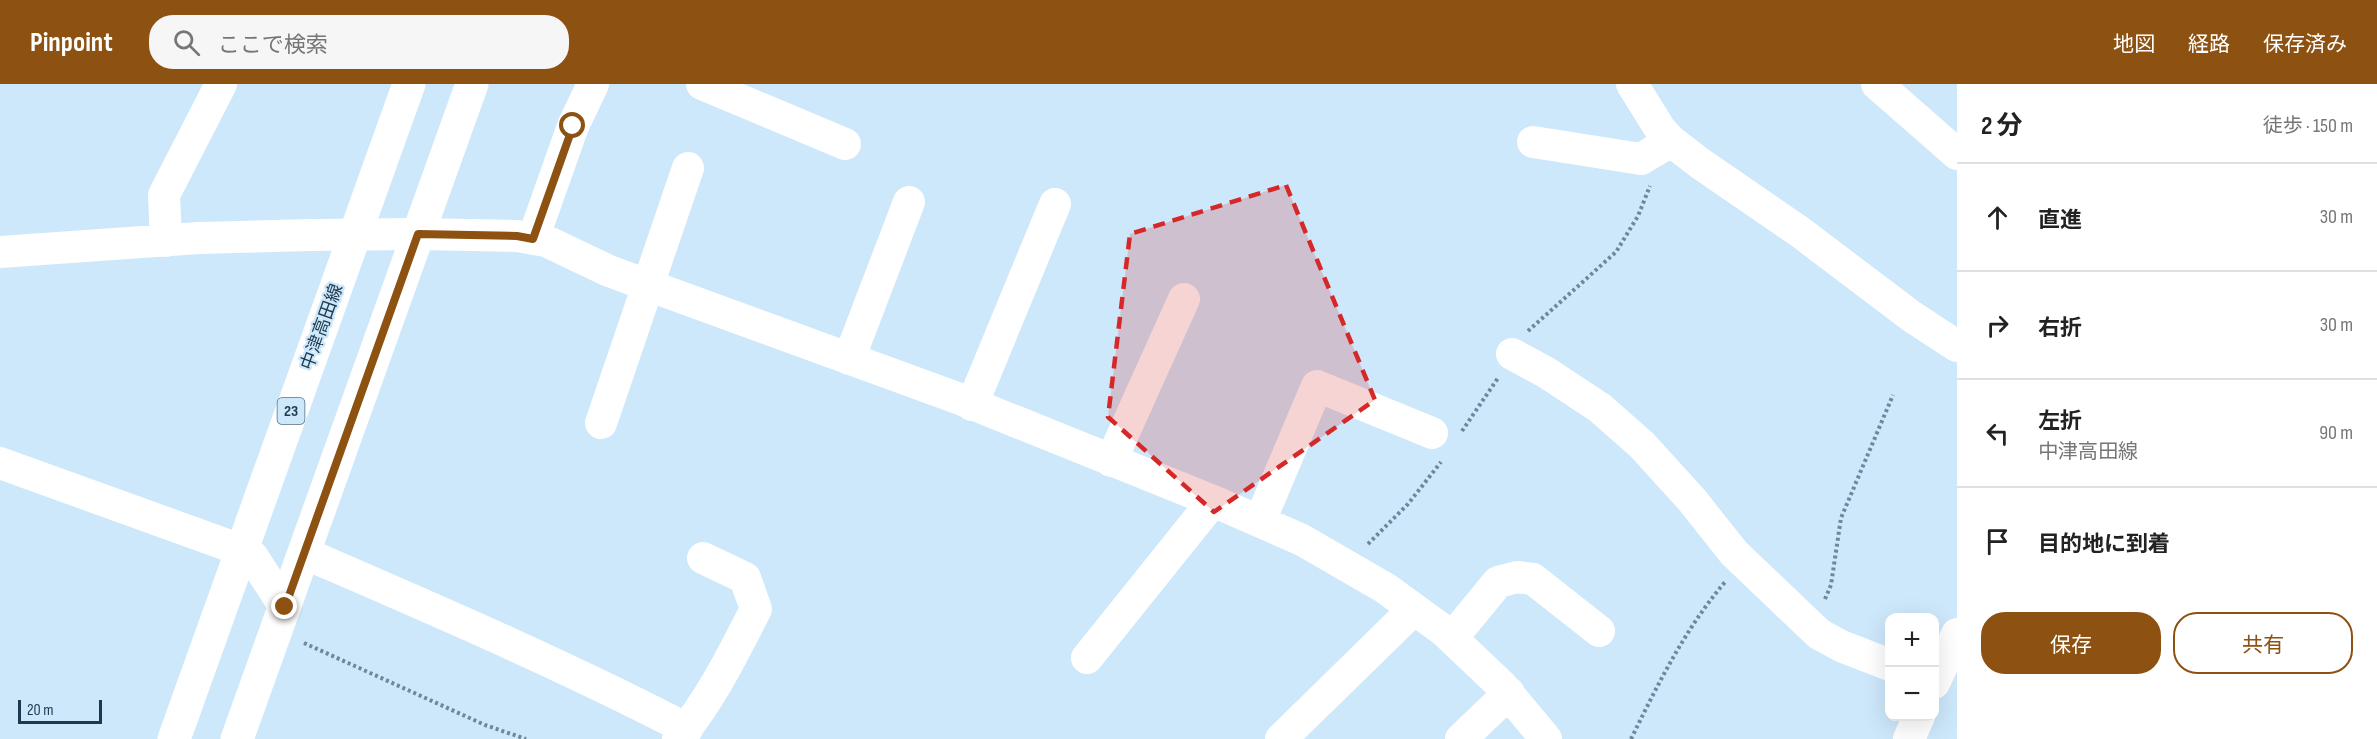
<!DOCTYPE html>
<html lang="ja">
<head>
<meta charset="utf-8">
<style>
  body { margin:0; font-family:"Sofia Sans Condensed","Noto Sans JP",sans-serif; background:#f6f6f6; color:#222 }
  .controls { position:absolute; right:18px; bottom:18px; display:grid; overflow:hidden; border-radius:12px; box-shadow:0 6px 24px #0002 }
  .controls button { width:54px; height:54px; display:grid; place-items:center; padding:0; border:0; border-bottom:2px solid #e0e0e0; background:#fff; color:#222; font:30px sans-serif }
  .scale { position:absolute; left:18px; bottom:15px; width:84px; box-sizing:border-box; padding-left:6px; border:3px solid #1d394c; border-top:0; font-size:16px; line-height:21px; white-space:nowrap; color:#1d394c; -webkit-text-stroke:4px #cde7fb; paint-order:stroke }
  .stop { position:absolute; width:18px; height:18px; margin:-14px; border:4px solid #8d5111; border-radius:50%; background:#fff }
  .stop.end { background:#8d5111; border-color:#fff; box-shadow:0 2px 6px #0008 }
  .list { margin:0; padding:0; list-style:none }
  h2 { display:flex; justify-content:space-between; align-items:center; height:78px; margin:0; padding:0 24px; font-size:26px }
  h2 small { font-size:20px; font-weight:400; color:#767676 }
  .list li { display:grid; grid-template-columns:39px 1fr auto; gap:18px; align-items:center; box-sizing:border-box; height:108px; padding:0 24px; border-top:2px solid #e0e0e0 }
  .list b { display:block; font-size:22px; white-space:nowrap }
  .list p { margin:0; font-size:20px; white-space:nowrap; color:#767676 }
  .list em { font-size:20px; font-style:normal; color:#767676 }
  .actions { display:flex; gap:12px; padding:18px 24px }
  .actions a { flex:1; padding:14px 0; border:2px solid #8d5111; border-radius:24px; text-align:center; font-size:21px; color:#8d5111 }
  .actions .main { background:#8d5111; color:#fff }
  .icon { flex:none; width:33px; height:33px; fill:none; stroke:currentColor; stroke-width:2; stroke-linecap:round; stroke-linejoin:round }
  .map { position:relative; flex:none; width:1957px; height:655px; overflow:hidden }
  header { display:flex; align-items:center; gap:36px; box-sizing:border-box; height:84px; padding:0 30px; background:#8d5111; color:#fff }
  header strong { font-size:28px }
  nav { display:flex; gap:33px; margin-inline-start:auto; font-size:21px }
  .search { width:420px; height:54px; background:#f6f6f6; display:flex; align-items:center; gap:15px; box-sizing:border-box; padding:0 21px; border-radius:24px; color:#767676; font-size:22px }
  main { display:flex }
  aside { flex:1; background:#fff }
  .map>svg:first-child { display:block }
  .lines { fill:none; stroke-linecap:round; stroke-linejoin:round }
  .path { stroke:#6d889b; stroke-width:4; stroke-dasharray:3 3; stroke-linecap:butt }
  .minor { stroke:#fff; stroke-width:32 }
  .major { stroke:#fff; stroke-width:33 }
  .route { stroke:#8d5111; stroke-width:8 }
  .marked { fill:#d62828; fill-opacity:0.2; stroke:#d62828; stroke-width:4.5; stroke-dasharray:12 8; stroke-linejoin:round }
  .labels { text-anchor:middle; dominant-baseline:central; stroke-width:4.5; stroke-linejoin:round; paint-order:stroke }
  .shield { fill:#cde7fb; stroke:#526d80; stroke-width:1.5 }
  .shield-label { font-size:16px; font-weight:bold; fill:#1d394c }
  .street-label { font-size:18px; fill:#1d394c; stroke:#cde7fb }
</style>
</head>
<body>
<header>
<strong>Pinpoint</strong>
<div class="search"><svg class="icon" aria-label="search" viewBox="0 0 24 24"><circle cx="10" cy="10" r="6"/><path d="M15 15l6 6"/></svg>ここで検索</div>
<nav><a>地図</a><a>経路</a><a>保存済み</a></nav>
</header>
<main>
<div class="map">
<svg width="1957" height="655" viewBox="0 0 1957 655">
  <rect width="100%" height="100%" fill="#cde7fb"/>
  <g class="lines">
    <path class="path" d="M1528 247 1616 168 1638 132 1650 102
      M1462 347 1498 294
      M1368 460 1408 420 1441 378
      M1825 515 1831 501 1841 434 1893 311
      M304 559 485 641 526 655
      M1631 655C1658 600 1685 545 1725 498"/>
    <path class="minor" d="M702 0 845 60
      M1632 0 1660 45 1671 57 1701 80 1800 148 1911 232 1957 262
      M1877 0 1957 70
      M1533 58 1641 75 1671 57
      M533 155 573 42 593 0
      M166 157 164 111 221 0
      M0 168 199 154 311 151 418 150 517 152 546 157 609 187 960 315 1213 417 1302 456 1385 504 1443 546 1501 601 1546 655
      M1512 270 1547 289 1600 324 1642 361 1692 416 1734 469 1819 550 1841 562 1890 581
      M849 275 909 118
      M972 321 1055 120
      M601 339 688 84
      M1111 377 1184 215
      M0 379 241 466 252 472 285 523
      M1260 437 1317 302 1432 349
      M304 469C433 525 562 580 687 645
      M1452 554 1498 498 1517 493 1533 495 1599 547
      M1087 574 1213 417
      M1934 599 1957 550
      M678 655C711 615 733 570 756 525L745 494 703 474
      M1281 655 1414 525
      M1461 655 1509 609
      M1909 655 1919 632"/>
    <path class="major" d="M174 655 409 0
      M237 655 472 0"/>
  </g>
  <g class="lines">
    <path class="route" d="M285 523 418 150 517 152 533 155 573 42"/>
  </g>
  <path class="marked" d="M1286 101 1375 316 1214 428 1108 333 1130 150Z"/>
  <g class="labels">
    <rect class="shield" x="277.5" y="314" width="27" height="26" rx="4.5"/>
    <g class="shield-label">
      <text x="291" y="327">23</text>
    </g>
    <g class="street-label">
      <text transform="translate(322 243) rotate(-70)">中津高田線</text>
    </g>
  </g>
</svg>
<div class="controls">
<button>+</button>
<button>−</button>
</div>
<div class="scale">20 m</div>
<div class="stop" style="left:573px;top:42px"></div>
<div class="stop end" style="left:285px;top:523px"></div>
</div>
<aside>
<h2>2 分<small>徒歩 · 150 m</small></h2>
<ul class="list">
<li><svg class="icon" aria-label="ahead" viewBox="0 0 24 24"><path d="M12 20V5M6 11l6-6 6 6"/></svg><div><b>直進</b></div><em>30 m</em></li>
<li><svg class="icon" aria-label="right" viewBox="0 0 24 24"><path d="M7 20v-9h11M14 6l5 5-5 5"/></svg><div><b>右折</b></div><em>30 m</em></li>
<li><svg class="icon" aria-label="left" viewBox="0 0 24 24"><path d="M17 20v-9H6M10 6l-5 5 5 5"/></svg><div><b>左折</b><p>中津高田線</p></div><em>90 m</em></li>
<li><svg class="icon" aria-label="arrive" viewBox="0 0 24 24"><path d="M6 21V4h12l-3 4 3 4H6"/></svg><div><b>目的地に到着</b></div></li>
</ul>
<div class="actions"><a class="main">保存</a><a>共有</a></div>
</aside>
</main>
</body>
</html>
